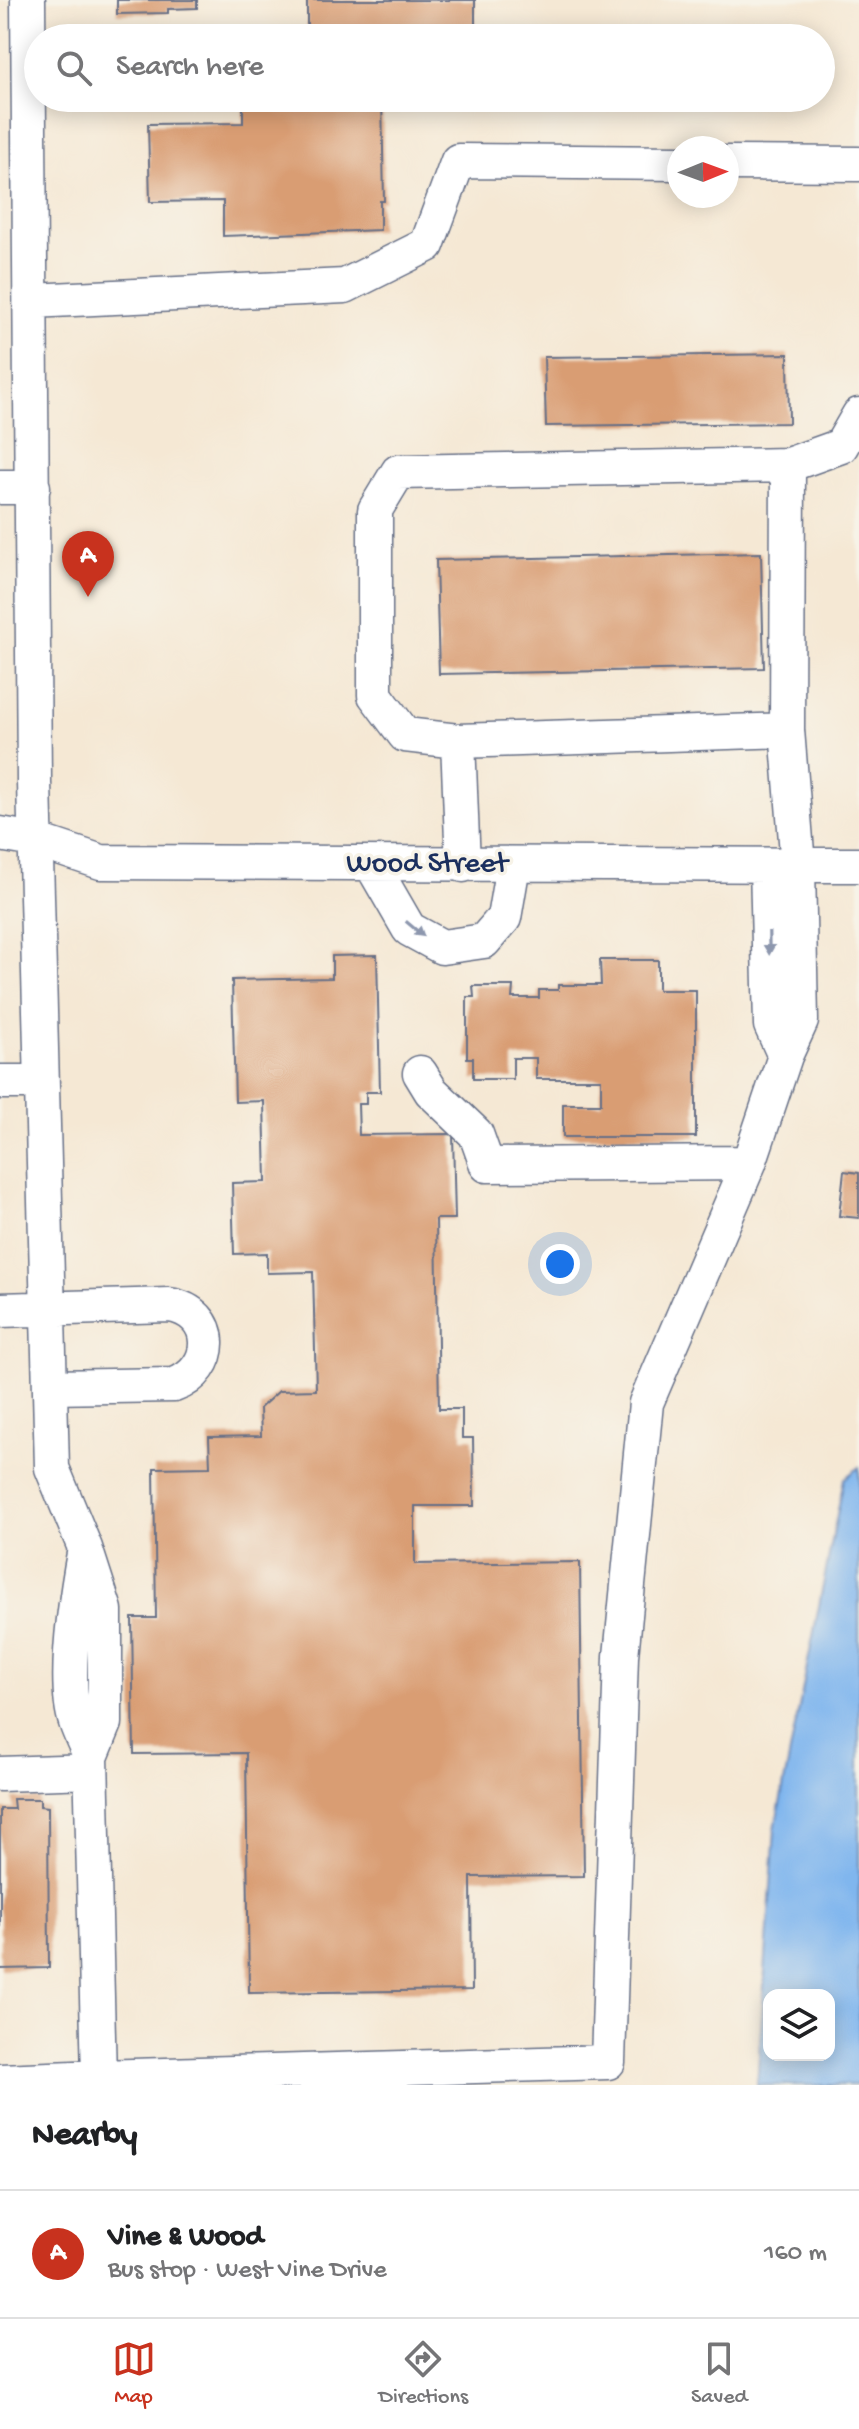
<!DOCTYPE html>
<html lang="en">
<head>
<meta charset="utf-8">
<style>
  body { margin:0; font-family:"Gochi Hand",sans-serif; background:#f6f6f6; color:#202124 }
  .controls { position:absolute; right:24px; bottom:24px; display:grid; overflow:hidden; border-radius:16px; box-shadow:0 4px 20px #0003 }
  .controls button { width:72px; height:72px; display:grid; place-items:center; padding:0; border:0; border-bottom:2px solid #e0e0e0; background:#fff; color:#202124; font:40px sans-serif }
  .compass { position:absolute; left:667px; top:136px; width:72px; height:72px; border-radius:50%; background:#fff; box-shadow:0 4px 20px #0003; rotate:89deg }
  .you { position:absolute; left:560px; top:1264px; width:28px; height:28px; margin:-20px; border:6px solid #fff; border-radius:50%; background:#1a73e8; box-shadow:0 0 0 12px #1a73e833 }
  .badge { display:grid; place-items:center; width:52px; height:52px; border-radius:50%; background:#c8321e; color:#fff; font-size:26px; font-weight:700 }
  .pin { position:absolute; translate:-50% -66px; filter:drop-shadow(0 2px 4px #0008) }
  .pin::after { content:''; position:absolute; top:42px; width:28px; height:24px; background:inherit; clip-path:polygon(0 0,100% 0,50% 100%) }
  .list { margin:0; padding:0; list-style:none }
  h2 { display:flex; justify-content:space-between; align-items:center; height:104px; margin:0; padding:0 32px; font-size:34px }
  h2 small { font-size:26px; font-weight:400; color:#757577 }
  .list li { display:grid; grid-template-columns:52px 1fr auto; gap:24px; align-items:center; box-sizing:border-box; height:128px; padding:0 32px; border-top:2px solid #e0e0e0 }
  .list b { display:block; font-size:30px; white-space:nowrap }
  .list p { margin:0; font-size:26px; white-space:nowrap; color:#757577 }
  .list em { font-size:26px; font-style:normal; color:#757577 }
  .icon { flex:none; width:44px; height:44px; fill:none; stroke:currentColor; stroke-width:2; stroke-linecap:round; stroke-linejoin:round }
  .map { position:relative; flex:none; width:859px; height:2085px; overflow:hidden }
  .search { position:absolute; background:#fff; box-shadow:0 4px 20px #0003; left:24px; right:24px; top:24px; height:88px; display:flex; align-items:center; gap:20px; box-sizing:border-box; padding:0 28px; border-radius:44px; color:#757577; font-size:30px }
  .sheet { height:232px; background:#fff }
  nav { display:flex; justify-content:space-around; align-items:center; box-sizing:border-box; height:112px; border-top:2px solid #e0e0e0; background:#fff; font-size:22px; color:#757577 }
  nav a { display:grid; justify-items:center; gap:4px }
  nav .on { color:#c8321e }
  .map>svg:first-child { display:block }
  .water { fill:#80b6ee; stroke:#4e72a6; stroke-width:2; fill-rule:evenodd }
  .building { fill:#d99d73 }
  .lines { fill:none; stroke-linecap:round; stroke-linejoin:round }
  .minor-casing { stroke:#677087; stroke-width:37 }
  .minor { stroke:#fff; stroke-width:34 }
  .oneway { fill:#8d97ae }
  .labels { text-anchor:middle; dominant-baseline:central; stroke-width:7; stroke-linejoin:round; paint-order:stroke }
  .street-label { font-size:30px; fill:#1b2f5e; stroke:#f7f3e8 }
</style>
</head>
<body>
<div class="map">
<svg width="859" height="2085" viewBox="0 0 859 2085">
  <rect width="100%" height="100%" fill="#f7f3e8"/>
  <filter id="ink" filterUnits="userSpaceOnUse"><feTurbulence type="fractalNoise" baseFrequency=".0125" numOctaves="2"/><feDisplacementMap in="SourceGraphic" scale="16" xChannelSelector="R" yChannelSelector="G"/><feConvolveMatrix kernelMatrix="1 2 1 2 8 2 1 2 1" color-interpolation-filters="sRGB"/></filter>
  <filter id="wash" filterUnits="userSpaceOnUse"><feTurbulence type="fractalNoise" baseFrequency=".006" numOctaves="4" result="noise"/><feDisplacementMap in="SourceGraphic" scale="32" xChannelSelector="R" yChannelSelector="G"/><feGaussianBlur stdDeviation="1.8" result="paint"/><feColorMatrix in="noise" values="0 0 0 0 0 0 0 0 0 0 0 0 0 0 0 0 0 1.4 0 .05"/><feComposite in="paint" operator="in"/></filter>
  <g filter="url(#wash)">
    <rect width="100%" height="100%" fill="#f5e8d4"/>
    <path class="water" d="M859 1467V2085H757L775 1829 844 1479ZM769 1995H829V2055H769Z"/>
    <g id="blocks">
      <path class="building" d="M117 0H197V8L168 9V13L117 14Z
        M307 0H475V38H307Z
        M243 98H382L384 201H380V230L223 236V201L150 202 148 124 243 123Z
        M788 354 789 423 546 426 544 357Z
        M761 553 764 668 439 674 436 560Z
        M377 955 380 1092H366V1104H358L359 1135 453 1134 455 1219H436L439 1409H462V1438H473L474 1506H415V1564L580 1562 584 1876 471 1877 472 1990 249 1993 246 1753 134 1754 132 1618H156L154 1468 210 1467 209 1437 261 1436 260 1408 279 1391 316 1390 313 1272 267 1273V1253L234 1254 232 1183 266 1182 264 1101 235 1102 232 980 332 978V956Z
        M600 960H658V990H696V1137H563V1104H601V1079H536V1058H513V1079H473V1058H467V997H474L473 986H513L512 998H539V990H558V985H601Z
        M844 1171 859 1173V1218L839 1216Z
        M13 1799H40V1806L48 1807 49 1968 0 1969V1809H14Z"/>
    </g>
  </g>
  <g filter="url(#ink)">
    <use href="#blocks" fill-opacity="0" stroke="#677087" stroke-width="2"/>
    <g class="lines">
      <g class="minor-casing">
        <path id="minor" d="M28 0 34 782 52 1468 85 1548
          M727 163 859 164
          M32 301 345 286 427 245 458 161 679 163
          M788 465 841 446 859 415
          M0 487H33
          M458 741 787 730
          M0 834 35 840 101 862 859 865
          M372 865 409 929 442 947 484 941 504 918 513 865
          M463 865 458 741 405 735 375 695V510L398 472 788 465 787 730 798 865 801 1021 785 1056 771 1025 767 865
          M420 1073 431 1091 476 1134 487 1165 749 1163
          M0 1082H41
          M0 1310 169 1305C218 1312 217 1370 174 1385L50 1387
          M85 1548 105 1610V1723L91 1757C86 1746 80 1734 76 1722 62 1681 77 1591 85 1548Z
          M91 1757 99 2077 608 2062 621 1656 646 1403 749 1163 785 1056
          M0 1774 91 1771
          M0 2081 99 2077V2085"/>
      </g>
      <use href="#minor" class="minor"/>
    </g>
    <defs><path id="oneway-solid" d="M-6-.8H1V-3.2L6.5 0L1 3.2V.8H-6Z" transform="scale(2)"/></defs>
    <g class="oneway">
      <use href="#oneway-solid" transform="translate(415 929) rotate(40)"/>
      <use href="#oneway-solid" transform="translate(769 943) rotate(89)"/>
    </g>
  </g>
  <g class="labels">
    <g class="street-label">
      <text x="427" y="865">Wood Street</text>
    </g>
  </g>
</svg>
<div class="controls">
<button><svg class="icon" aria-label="layers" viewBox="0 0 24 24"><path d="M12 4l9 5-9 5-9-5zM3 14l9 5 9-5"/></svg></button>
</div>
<svg class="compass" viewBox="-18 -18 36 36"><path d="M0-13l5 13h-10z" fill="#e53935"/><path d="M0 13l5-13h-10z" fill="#757577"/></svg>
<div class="you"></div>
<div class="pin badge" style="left:88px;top:597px">A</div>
<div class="search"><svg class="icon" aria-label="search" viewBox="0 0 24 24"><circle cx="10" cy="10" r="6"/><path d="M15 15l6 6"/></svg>Search here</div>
</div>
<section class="sheet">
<h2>Nearby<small></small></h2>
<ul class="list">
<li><span class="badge">A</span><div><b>Vine &amp; Wood</b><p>Bus stop · West Vine Drive</p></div><em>160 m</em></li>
</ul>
</section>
<nav>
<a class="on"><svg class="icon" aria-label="map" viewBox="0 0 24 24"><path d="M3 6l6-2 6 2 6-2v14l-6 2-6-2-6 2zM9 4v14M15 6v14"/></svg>Map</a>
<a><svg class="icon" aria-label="directions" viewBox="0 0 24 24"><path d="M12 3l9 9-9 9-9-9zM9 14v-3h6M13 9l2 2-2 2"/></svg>Directions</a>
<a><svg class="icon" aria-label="saved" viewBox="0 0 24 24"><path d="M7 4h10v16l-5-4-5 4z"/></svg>Saved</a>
</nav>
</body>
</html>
